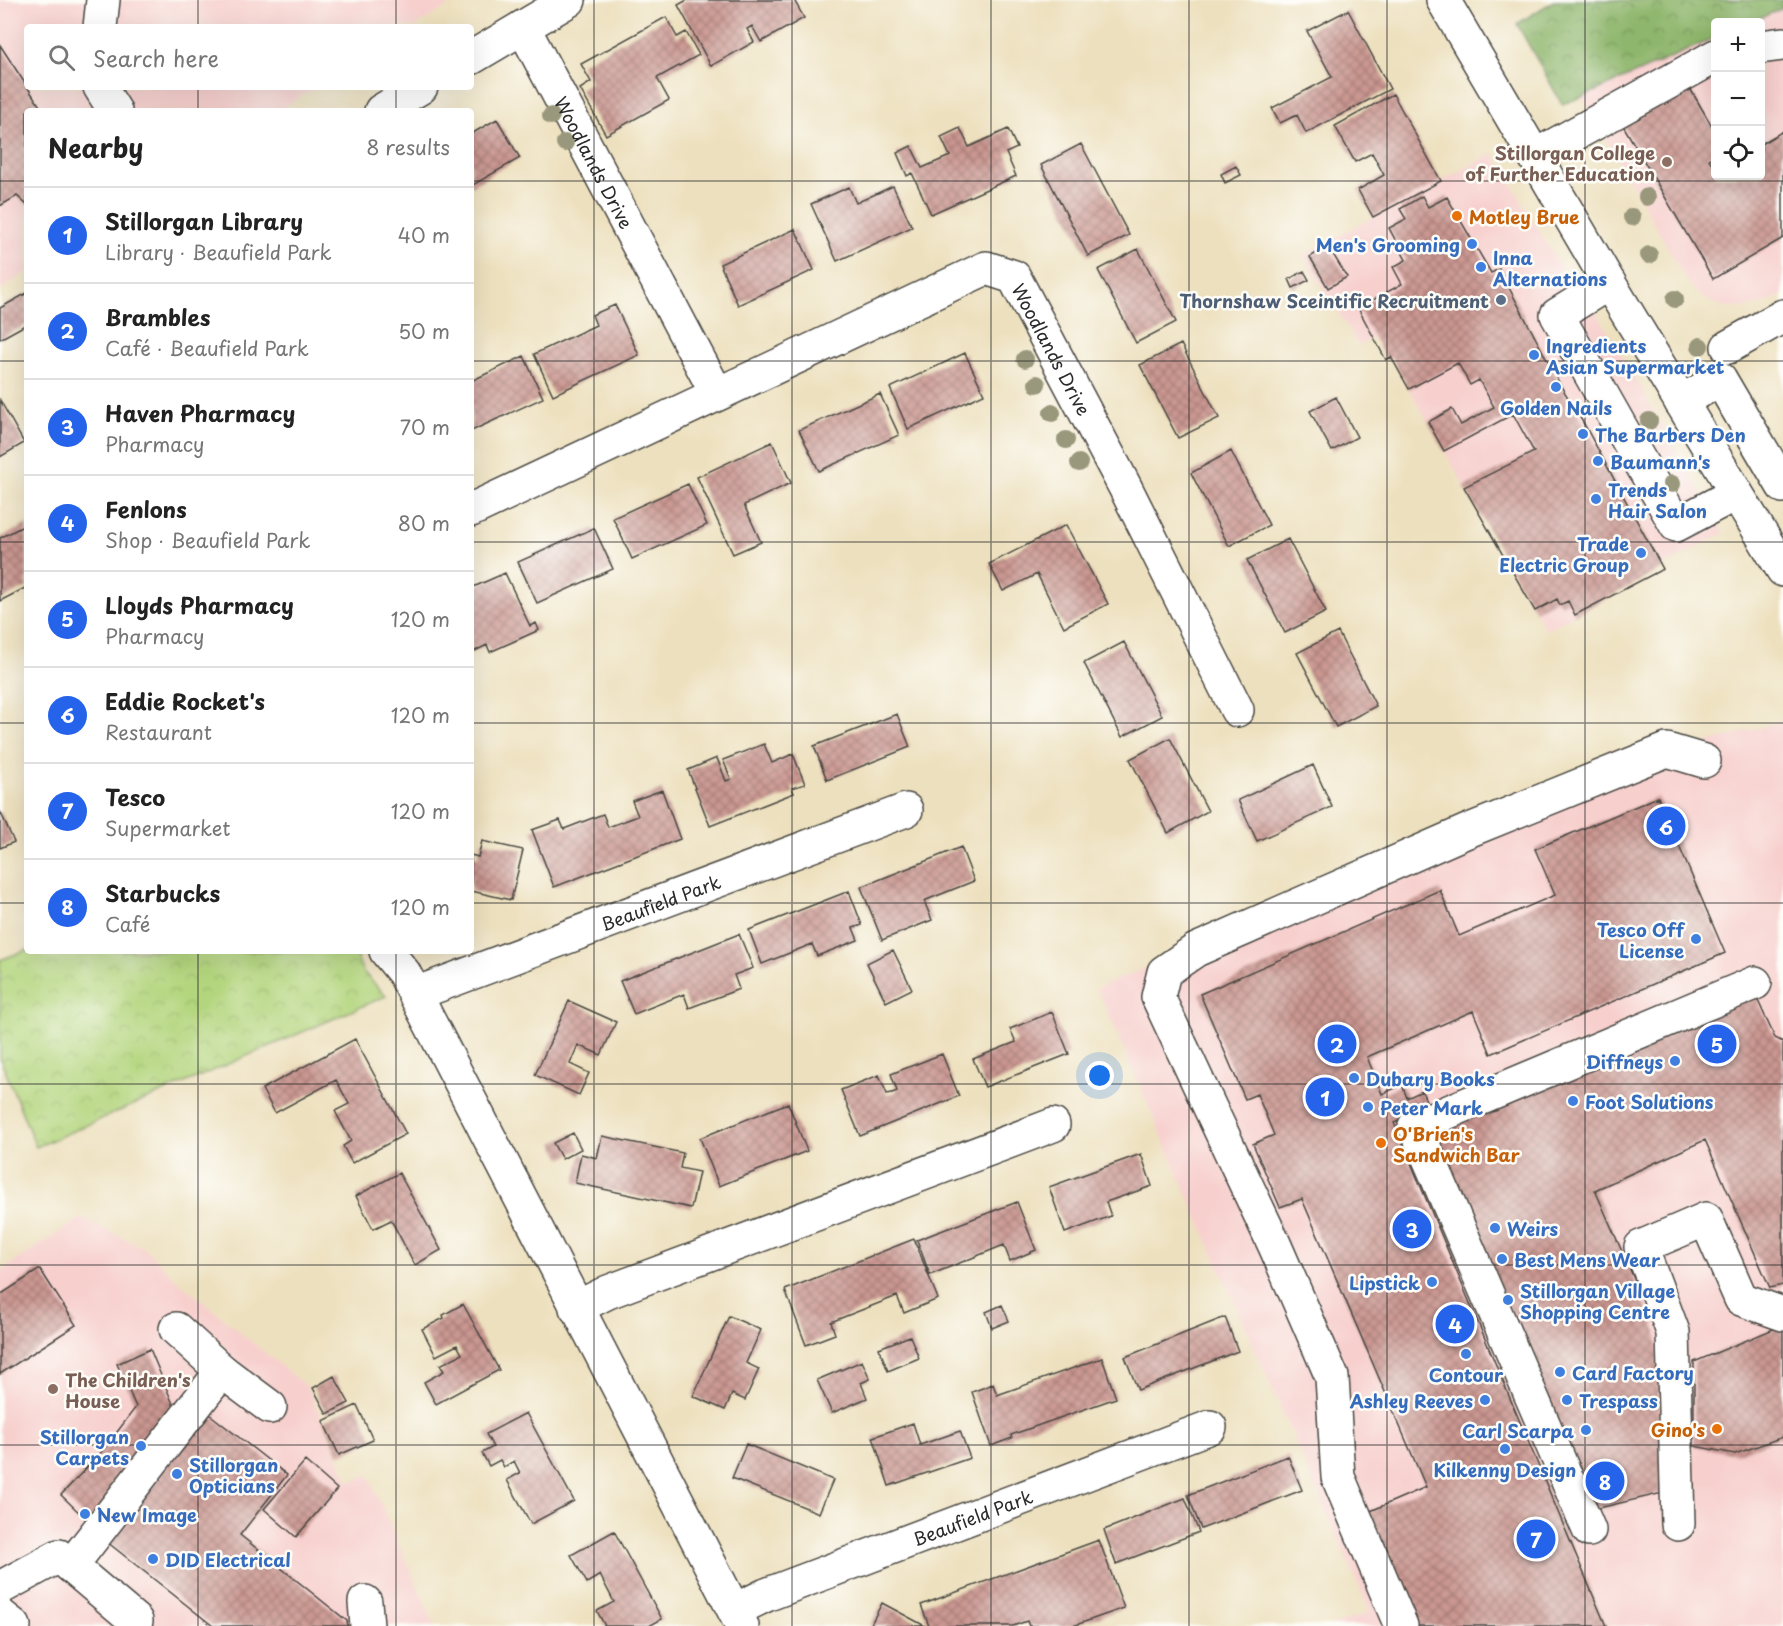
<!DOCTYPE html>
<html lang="en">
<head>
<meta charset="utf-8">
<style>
  body { margin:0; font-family:"Playpen Sans",sans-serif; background:#f2f2f2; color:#222 }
  .controls { position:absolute; right:18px; top:18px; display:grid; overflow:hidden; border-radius:6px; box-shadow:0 6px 24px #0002 }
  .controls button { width:54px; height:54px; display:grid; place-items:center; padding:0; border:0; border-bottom:2px solid #e0e0e0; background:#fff; color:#222; font:30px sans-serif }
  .you { position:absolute; left:1100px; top:1076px; width:21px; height:21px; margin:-15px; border:4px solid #fff; border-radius:50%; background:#1a73e8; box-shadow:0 0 0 9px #1a73e833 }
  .badge { display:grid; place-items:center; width:39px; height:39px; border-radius:50%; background:#2563eb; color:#fff; font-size:20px; font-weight:700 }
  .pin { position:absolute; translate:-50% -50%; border:3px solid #fff; box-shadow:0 2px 6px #0006 }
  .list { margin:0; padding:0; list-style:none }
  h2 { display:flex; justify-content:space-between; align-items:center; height:78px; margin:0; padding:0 24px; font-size:26px }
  h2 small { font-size:20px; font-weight:400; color:#767676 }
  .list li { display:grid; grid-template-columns:39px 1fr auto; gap:18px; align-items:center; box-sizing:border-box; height:96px; padding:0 24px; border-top:2px solid #e0e0e0 }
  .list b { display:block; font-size:22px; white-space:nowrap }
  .list p { margin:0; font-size:20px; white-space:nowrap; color:#767676 }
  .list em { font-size:20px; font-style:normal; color:#767676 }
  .icon { flex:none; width:33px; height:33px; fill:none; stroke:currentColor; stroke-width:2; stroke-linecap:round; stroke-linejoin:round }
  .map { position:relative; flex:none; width:1783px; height:1626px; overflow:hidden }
  .search { position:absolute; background:#fff; box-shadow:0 6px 24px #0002; left:24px; top:24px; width:450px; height:66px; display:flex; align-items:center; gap:15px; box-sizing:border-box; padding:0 21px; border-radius:6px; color:#767676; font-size:22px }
  .panel { position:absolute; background:#fff; box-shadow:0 6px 24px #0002; left:24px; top:108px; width:450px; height:846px; border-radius:6px }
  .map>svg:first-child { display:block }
  .built { fill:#f7d0ce }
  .forest { fill:url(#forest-crowns); stroke:#5c704c; stroke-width:1.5 }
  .park { fill:url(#park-crowns); stroke:#6f8054; stroke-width:1.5 }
  .building { fill:url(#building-cross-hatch) }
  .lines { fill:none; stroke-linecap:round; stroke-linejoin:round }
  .minor-casing { stroke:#484641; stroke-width:36 }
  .major-casing { stroke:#484641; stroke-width:36 }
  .minor { stroke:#fff; stroke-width:33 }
  .major { stroke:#fff; stroke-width:33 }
  .tree { fill:#99987b }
  .grid { fill:none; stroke:#2b2b2b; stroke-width:1.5; stroke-opacity:0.55 }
  .education-dot { fill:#8d6e63; stroke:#fdfcf7; stroke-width:2 }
  .food-dot { fill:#e8710a; stroke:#fdfcf7; stroke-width:2 }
  .shop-dot { fill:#3f7fe0; stroke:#fdfcf7; stroke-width:2 }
  .service-dot { fill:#5c6f8a; stroke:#fdfcf7; stroke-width:2 }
  .labels { text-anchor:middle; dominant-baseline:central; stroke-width:5; stroke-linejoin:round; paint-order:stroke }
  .education-label { font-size:18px; font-weight:bold; fill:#785e54; stroke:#fdfcf7; text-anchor:end }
  .street-label { font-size:18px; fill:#2b2b2b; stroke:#fdfcf7 }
  .food-label { font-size:18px; font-weight:bold; fill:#c56008; stroke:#fdfcf7; text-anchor:start }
  .shop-label { font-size:18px; font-weight:bold; fill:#366cbe; stroke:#fdfcf7; text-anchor:start }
  .service-label { font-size:18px; font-weight:bold; fill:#4e5e75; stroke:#fdfcf7; text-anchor:end }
</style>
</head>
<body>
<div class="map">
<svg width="1783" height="1626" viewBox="0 0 1783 1626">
  <defs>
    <pattern id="forest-crowns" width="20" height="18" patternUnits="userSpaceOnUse" patternTransform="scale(1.5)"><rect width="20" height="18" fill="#8eb66c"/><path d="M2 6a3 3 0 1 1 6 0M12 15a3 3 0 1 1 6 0" fill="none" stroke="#749459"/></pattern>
    <pattern id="park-crowns" width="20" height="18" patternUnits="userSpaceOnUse" patternTransform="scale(1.5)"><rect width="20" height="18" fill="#b3d57d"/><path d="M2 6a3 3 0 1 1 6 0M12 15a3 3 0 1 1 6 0" fill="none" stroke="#9ab76c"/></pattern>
    <pattern id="building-cross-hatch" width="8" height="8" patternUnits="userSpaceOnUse" patternTransform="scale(1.5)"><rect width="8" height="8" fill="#cb9791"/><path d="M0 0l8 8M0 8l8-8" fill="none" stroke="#a57b77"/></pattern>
  </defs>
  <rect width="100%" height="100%" fill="#fdfcf7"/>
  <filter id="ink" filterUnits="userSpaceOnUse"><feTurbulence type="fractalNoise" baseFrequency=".0167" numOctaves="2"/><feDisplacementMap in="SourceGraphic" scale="12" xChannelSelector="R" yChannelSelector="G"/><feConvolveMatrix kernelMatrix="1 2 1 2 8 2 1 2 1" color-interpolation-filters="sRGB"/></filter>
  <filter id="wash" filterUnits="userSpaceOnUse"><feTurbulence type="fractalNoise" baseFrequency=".008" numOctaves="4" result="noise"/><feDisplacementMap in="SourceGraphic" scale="24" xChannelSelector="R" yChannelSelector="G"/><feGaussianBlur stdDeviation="1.35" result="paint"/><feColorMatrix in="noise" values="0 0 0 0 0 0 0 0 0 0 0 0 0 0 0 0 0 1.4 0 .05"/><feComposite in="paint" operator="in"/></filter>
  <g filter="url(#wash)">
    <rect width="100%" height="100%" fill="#ede0be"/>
    <path class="built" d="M0 0H458L414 27H27V87H316L277 111H27V272L0 290Z
      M1783 8V294L1767 303 1745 308H1727L1713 303 1697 293 1686 280 1582 97 1715 38 1716 176H1760V22H1751Z
      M1493 153 1573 288 1581 285 1724 533 1546 630 1391 357 1386 360 1374 337 1359 346 1303 255Z
      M1783 721V1626H1331L1370 1612 1097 988 1625 767Z
      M81 1218 145 1248 172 1276 308 1388 349 1482 368 1475 435 1626H0V1271Z"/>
    <path class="forest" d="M1555 0H1783V8L1751 22H1716L1715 38 1582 97 1562 104 1517 24Z"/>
    <path class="park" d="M27 950 354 951 363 972 386 996 36 1147 0 1058V960Z"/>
    <g id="blocks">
      <path class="building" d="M687 0H794L804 18 761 42 752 26 747 29 754 42 711 66 678 5Z
        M1348 10 1390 89 1306 133 1297 115 1280 123 1272 108 1332 77 1307 31Z
        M666 17 677 37 686 32 699 55 657 78 669 100 606 135 580 89 591 82 581 64Z
        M0 45 43 111H27V205L17 196 0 206Z
        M1684 78 1716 133V155L1709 159 1716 170V176H1761V144L1783 131V238L1713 279 1617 115Z
        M1393 94 1441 181 1373 217 1358 190 1384 175 1372 153 1355 162 1335 126Z
        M497 119 520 158 471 186V134Z
        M960 128 969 147 1008 129 1017 148 1006 153 1016 176 931 214 912 173 907 176 897 153 911 146 922 168 950 156 941 137Z
        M1081 144 1129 235 1088 256 1041 165Z
        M1236 166 1241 175 1225 183 1221 174Z
        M893 186 912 227 837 261 811 204 849 187 856 203Z
        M1422 196 1428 207 1447 197 1491 273 1499 269 1562 388 1584 424 1663 569 1575 615 1568 601 1560 605 1557 599 1535 611 1464 487 1534 452 1513 414 1444 451 1428 422 1452 409 1461 425 1494 407 1479 380 1470 385 1458 363 1409 389 1391 357 1386 360 1358 308 1402 284 1393 267 1406 260 1389 228 1406 219 1400 209Z
        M795 229 814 270 738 305 720 264Z
        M1328 246 1347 277 1328 288 1310 257Z
        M1138 249 1176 322 1136 343 1098 270Z
        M1304 271 1309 280 1293 288 1289 279Z
        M27 293V324L0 339V308Z
        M615 305 639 355 553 395 534 354 596 325 592 315Z
        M1181 344 1219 418 1178 438 1140 365Z
        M965 353 984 394 908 429 890 388Z
        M524 356 543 398 471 431V381Z
        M880 394 899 435 819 471 799 430Z
        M1336 397 1357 437 1332 451 1310 411Z
        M0 400 24 443 0 457Z
        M772 442 791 483 744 505 761 542 733 554 697 477Z
        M1231 451 1269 525 1229 546 1191 473Z
        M688 484 707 525 632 559 613 518Z
        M27 524V587L0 601V538Z
        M1066 525 1108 604 1064 627 1037 574 1003 591 989 564Z
        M594 528 613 569 537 603 518 562Z
        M1288 539 1326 612 1285 633 1247 560Z
        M505 573 530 626 536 623 539 630 490 652 487 645 471 653V588Z
        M1338 632 1376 706 1336 727 1297 653Z
        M1124 642 1162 716 1122 737 1084 663Z
        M897 714 910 747 827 780 814 746Z
        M1170 738 1208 811 1168 833 1130 759Z
        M764 744 772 763 793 754 805 784 792 788 794 793 710 826 688 770 717 758 726 781 731 779 723 760Z
        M1313 765 1332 807 1257 841 1238 800Z
        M662 790 680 839 554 887 532 830 560 820 564 829 603 814 608 827 638 816 632 801Z
        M1658 797 1725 953 1491 1054 1473 1011 1367 1057 1382 1094 1402 1085 1407 1098 1422 1091 1429 1108 1394 1123 1606 1626H1415L1366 1513 1426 1487 1302 1199 1280 1207 1253 1144 1274 1135 1257 1094 1245 1099 1200 994 1440 890 1459 936 1555 895 1535 849Z
        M0 811 14 842 0 848Z
        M482 841 523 850 511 900 471 891V855L478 857Z
        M961 847 974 881 924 901 932 920 882 940 861 887Z
        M849 891 862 925 853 928 858 940 817 956 812 944 762 964 749 930Z
        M739 934 753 968 734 975 739 989 689 1008 684 994 634 1014 620 981Z
        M893 950 912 989 886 1002 867 963Z
        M1755 994 1775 1038 1783 1042V1285L1770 1288 1705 1140 1595 1190 1657 1331 1663 1493 1595 1509 1432 1130Z
        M569 1001 616 1022 601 1055 578 1045 570 1064 589 1073 579 1095 535 1075Z
        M1052 1012 1069 1054 985 1087 973 1059 1016 1042 1010 1029Z
        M355 1039 406 1134 352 1163 343 1146 351 1141 335 1111 349 1104 336 1080 275 1113 262 1089Z
        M942 1054 959 1096 860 1136 841 1090 879 1075 887 1094 892 1093 897 1091 891 1074Z
        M788 1103 807 1151 719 1186 700 1138Z
        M573 1133 581 1149 562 1159 553 1143Z
        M602 1136 683 1153 680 1168 699 1172 691 1208 575 1183 581 1154 597 1158Z
        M1141 1154 1152 1186 1106 1202 1111 1216 1065 1233 1049 1187Z
        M399 1173 441 1250 415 1265 391 1220 373 1229 356 1196Z
        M1017 1202 1036 1250 1010 1261 1004 1245 930 1275 917 1240Z
        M914 1239 938 1299 904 1313 897 1296 831 1322 835 1334 806 1345 785 1290Z
        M40 1269 76 1325 0 1374V1295Z
        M463 1304 499 1370 436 1404 424 1382 444 1371 440 1365 462 1354 457 1345 436 1356 422 1329 444 1318 443 1315Z
        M1002 1305 1009 1321 992 1328 986 1312Z
        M729 1316 761 1330 746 1363 759 1369 745 1400 732 1394 725 1410 693 1396Z
        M1225 1317 1238 1351 1138 1390 1125 1357Z
        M1783 1325V1437L1735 1454 1694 1446V1362Z
        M910 1336 919 1358 888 1371 879 1348Z
        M150 1349 178 1416 89 1522 61 1495 105 1448 136 1407 117 1364Z
        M1102 1358 1116 1398 1011 1435 1012 1438 991 1446 972 1392 993 1384 997 1395Z
        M862 1361 870 1379 861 1383 867 1398 832 1413 817 1380Z
        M334 1376 349 1403 327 1414 313 1388Z
        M357 1405 373 1440 339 1455 323 1421Z
        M208 1413 287 1475 240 1535 347 1621 348 1626H213L107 1542Z
        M526 1413 574 1501 531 1524 507 1480 520 1473 514 1461 504 1467 500 1460 489 1466 482 1453 493 1447 486 1434Z
        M913 1423 920 1445 960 1431 970 1458 889 1486 873 1437Z
        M746 1444 833 1480 819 1513 732 1478Z
        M1288 1456 1302 1490 1201 1529 1188 1495Z
        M305 1461 337 1489 296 1537 264 1509Z
        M1185 1498 1199 1532 1116 1564 1104 1530Z
        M614 1531 662 1619 649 1626H605L597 1611 614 1602 600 1575 587 1583 571 1555Z
        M1099 1540 1124 1608 1073 1626H1029L1027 1621 1013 1626H929L921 1605Z
        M882 1603 925 1626H870Z"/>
    </g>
  </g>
  <g filter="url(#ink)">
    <use href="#blocks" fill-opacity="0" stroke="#484641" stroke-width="1.5"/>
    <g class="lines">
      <g class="minor-casing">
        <g id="minor">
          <path d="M1443 0 1609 283 1783 570"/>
          <path d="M100 27 103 0"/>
          <path id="s1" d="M523 27 717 394"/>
          <path d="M1760 47 1783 44"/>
          <path d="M471 58 569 0"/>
          <path d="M100 87 115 111"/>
          <path d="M381 111 421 87"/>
          <path d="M1535 156 1716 56"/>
          <path d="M1609 283 1557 315 1676 525 1735 494"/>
          <path d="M1728 347 1783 316"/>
          <path d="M1681 402 1720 379 1783 486"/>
          <path id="s2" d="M471 510 986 268 1014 277 1125 487 1237 710"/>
          <path d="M386 951 404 973 415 994 742 1626"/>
          <path id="s3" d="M415 994 906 810"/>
          <path d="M576 1308 608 1292 1053 1125"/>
          <path d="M176 1329 222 1371"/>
          <path d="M1678 1524 1673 1332 1641 1247 1706 1219 1741 1299 1783 1314"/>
          <path d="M1589 1530 1415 1126 1755 983"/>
          <path d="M71 1566 222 1371 270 1407"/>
          <path d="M0 1588 59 1556 136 1621"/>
          <path d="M365 1602 367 1626"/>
          <path id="s4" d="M735 1610 766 1595 1210 1427"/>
          <path d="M1401 1626 1338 1477 1332 1377 1275 1246 1158 997 1164 972 1196 950 1465 832 1667 750 1704 761"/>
        </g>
      </g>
      <g class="major-casing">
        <path id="major" d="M0 1615 14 1626"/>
      </g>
      <use href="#minor" class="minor"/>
      <use href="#major" class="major"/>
    </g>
    <g class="tree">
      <circle cx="551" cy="116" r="9"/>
      <circle cx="565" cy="143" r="9"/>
      <circle cx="1647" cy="197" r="9"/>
      <circle cx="1632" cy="217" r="9"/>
      <circle cx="1649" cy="255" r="9"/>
      <circle cx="1675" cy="299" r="9"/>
      <circle cx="1700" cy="346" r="9"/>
      <circle cx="1025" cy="359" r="9"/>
      <circle cx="1037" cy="384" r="9"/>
      <circle cx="1052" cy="413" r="9"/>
      <circle cx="1649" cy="421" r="9"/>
      <circle cx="1066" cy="440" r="9"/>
      <circle cx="1079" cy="463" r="9"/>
      <circle cx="1672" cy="484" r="9"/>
    </g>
  </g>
  <path class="grid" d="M198 0V27M396 0V27M594 0V1626M792 0V1626M991 0V1626M1189 0V1626M1387 0V1626M1585 0V1626M198 87V111M396 87V111M0 181H27M471 181H1783M0 361H27M471 361H1783M0 542H27M471 542H1783M0 723H27M471 723H1783M0 903H27M471 903H1783M198 951V1626M396 951V1626M0 1084H1783M0 1265H1783M0 1445H1783"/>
  <g class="education-dot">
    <circle cx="1667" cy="162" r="6"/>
    <circle cx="53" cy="1389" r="6"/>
  </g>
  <g class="food-dot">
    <circle cx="1457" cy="216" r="6"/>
    <circle cx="1381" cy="1143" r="6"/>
    <circle cx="1717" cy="1429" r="6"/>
  </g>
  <g class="shop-dot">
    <circle cx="1472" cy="244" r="6"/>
    <circle cx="1481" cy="267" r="6"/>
    <circle cx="1534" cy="355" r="6"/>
    <circle cx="1556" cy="387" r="6"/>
    <circle cx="1583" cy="434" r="6"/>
    <circle cx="1598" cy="461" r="6"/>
    <circle cx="1596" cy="499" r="6"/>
    <circle cx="1641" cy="553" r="6"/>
    <circle cx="1696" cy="939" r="6"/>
    <circle cx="1675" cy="1061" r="6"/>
    <circle cx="1354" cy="1078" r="6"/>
    <circle cx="1573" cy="1101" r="6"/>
    <circle cx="1368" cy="1107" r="6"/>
    <circle cx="1495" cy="1228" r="6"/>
    <circle cx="1502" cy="1259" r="6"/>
    <circle cx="1432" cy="1282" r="6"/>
    <circle cx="1508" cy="1300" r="6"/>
    <circle cx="1466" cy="1354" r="6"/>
    <circle cx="1560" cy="1372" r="6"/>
    <circle cx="1485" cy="1400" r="6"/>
    <circle cx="1567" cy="1400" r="6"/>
    <circle cx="1586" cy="1430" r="6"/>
    <circle cx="141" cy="1446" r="6"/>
    <circle cx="1505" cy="1449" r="6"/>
    <circle cx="177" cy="1474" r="6"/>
    <circle cx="85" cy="1514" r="6"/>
    <circle cx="153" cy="1559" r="6"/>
  </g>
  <circle class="service-dot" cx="1501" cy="300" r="6"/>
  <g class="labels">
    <g class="education-label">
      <text x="1655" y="152">Stillorgan College<tspan x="1655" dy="21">of Further Education</tspan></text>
      <text x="65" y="1379" text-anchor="start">The Children's<tspan x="65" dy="21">House</tspan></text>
    </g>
    <g class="street-label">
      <text stroke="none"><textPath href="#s1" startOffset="153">Woodlands Drive</textPath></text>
      <text stroke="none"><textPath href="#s2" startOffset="680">Woodlands Drive</textPath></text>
      <text stroke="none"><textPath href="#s3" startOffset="262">Beaufield Park</textPath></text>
      <text stroke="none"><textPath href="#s4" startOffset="255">Beaufield Park</textPath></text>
    </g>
    <g class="food-label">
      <text x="1469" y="216">Motley Brue</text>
      <text x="1393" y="1133">O'Brien's<tspan x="1393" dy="21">Sandwich Bar</tspan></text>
      <text x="1705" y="1429" text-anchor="end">Gino's</text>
    </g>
    <g class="shop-label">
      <text x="1460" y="244" text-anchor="end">Men's Grooming</text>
      <text x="1493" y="257">Inna<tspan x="1493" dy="21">Alternations</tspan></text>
      <text x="1546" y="345">Ingredients<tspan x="1546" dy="21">Asian Supermarket</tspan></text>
      <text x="1556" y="407" text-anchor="middle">Golden Nails</text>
      <text x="1595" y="434">The Barbers Den</text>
      <text x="1610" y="461">Baumann's</text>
      <text x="1608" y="489">Trends<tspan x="1608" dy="21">Hair Salon</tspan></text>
      <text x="1629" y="543" text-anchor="end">Trade<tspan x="1629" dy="21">Electric Group</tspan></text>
      <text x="1684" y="929" text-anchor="end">Tesco Off<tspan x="1684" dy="21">License</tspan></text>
      <text x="1663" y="1061" text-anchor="end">Diffneys</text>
      <text x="1366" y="1078">Dubary Books</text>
      <text x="1585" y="1101">Foot Solutions</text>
      <text x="1380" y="1107">Peter Mark</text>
      <text x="1507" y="1228">Weirs</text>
      <text x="1514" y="1259">Best Mens Wear</text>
      <text x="1420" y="1282" text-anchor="end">Lipstick</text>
      <text x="1520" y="1290">Stillorgan Village<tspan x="1520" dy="21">Shopping Centre</tspan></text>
      <text x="1572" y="1372">Card Factory</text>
      <text x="1466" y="1374" text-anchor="middle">Contour</text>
      <text x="1473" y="1400" text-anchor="end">Ashley Reeves</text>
      <text x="1579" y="1400">Trespass</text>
      <text x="1574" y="1430" text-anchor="end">Carl Scarpa</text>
      <text x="129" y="1436" text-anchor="end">Stillorgan<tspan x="129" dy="21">Carpets</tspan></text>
      <text x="189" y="1464">Stillorgan<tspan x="189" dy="21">Opticians</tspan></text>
      <text x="1505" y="1469" text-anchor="middle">Kilkenny Design</text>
      <text x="97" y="1514">New Image</text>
      <text x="165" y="1559">DID Electrical</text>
    </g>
    <g class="service-label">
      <text x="1489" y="300">Thornshaw Sceintific Recruitment</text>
    </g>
  </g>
</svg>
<div class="controls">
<button>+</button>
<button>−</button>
<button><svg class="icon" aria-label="locate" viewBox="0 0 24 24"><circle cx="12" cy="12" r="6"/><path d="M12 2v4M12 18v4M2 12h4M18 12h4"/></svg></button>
</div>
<div class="you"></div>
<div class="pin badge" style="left:1325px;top:1097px">1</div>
<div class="pin badge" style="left:1337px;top:1044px">2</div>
<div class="pin badge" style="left:1412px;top:1229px">3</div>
<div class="pin badge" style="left:1455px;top:1324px">4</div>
<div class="pin badge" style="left:1717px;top:1044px">5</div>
<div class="pin badge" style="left:1666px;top:826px">6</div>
<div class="pin badge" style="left:1536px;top:1539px">7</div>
<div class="pin badge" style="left:1605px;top:1481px">8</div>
<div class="search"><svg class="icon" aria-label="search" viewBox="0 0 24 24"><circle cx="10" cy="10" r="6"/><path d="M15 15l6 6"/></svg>Search here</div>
<section class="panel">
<h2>Nearby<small>8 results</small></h2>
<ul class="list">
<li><span class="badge">1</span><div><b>Stillorgan Library</b><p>Library · Beaufield Park</p></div><em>40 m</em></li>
<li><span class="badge">2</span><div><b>Brambles</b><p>Café · Beaufield Park</p></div><em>50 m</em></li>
<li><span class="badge">3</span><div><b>Haven Pharmacy</b><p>Pharmacy</p></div><em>70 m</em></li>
<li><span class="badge">4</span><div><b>Fenlons</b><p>Shop · Beaufield Park</p></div><em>80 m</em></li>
<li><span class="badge">5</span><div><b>Lloyds Pharmacy</b><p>Pharmacy</p></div><em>120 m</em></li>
<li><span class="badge">6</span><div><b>Eddie Rocket's</b><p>Restaurant</p></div><em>120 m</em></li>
<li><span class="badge">7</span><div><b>Tesco</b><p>Supermarket</p></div><em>120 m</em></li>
<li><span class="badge">8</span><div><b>Starbucks</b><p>Café</p></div><em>120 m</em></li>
</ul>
</section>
</div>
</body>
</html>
